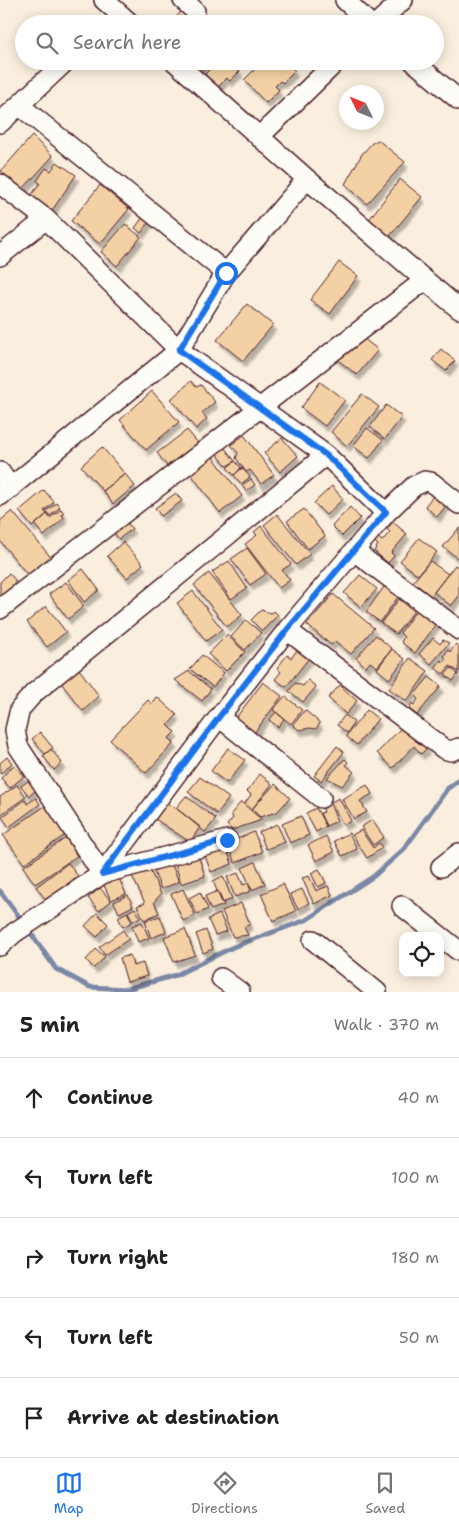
<!DOCTYPE html>
<html lang="en">
<head>
<meta charset="utf-8">
<style>
  body { margin:0; font-family:"Shantell Sans",sans-serif; background:#f6f6f6; color:#202124 }
  .controls { position:absolute; right:15px; bottom:15px; display:grid; overflow:hidden; border-radius:10px; box-shadow:0 2px 12px #0003 }
  .controls button { width:45px; height:45px; display:grid; place-items:center; padding:0; border:0; border-bottom:1px solid #e0e0e0; background:#fff; color:#202124; font:25px sans-serif }
  .compass { position:absolute; left:339px; top:85px; width:45px; height:45px; border-radius:50%; background:#fff; box-shadow:0 2px 12px #0003; rotate:313deg }
  .stop { position:absolute; width:15px; height:15px; margin:-11px; border:4px solid #1a73e8; border-radius:50%; background:#fff }
  .stop.end { background:#1a73e8; border-color:#fff; box-shadow:0 1px 5px #0008 }
  .list { margin:0; padding:0; list-style:none }
  h2 { display:flex; justify-content:space-between; align-items:center; height:65px; margin:0; padding:0 20px; font-size:21px }
  h2 small { font-size:16px; font-weight:400; color:#757577 }
  .list li { display:grid; grid-template-columns:32px 1fr auto; gap:15px; align-items:center; box-sizing:border-box; height:80px; padding:0 20px; border-top:1px solid #e0e0e0 }
  .list b { display:block; font-size:19px; white-space:nowrap }
  .list em { font-size:16px; font-style:normal; color:#757577 }
  .icon { flex:none; width:28px; height:28px; fill:none; stroke:currentColor; stroke-width:2; stroke-linecap:round; stroke-linejoin:round }
  .map { position:relative; flex:none; width:459px; height:992px; overflow:hidden }
  .search { position:absolute; background:#fff; box-shadow:0 2px 12px #0003; left:15px; right:15px; top:15px; height:55px; display:flex; align-items:center; gap:12px; box-sizing:border-box; padding:0 18px; border-radius:28px; color:#757577; font-size:19px }
  .sheet { height:465px; background:#fff }
  nav { display:flex; justify-content:space-around; align-items:center; box-sizing:border-box; height:70px; border-top:1px solid #e0e0e0; background:#fff; font-size:14px; color:#757577 }
  nav a { display:grid; justify-items:center; gap:2px }
  nav .on { color:#1a73e8 }
  .map>svg:first-child { display:block }
  .lines { fill:none; stroke-linecap:round; stroke-linejoin:round }
  .stream { stroke:#7c88a7; stroke-width:5 }
  .building { fill:#f4d1a5; stroke:#4a1f2b; filter:url(#shadow) }
  .street-casing { stroke:#4a1f2b; stroke-width:22 }
  .street { stroke:#fdfcf7; stroke-width:19 }
  .route { stroke:#1a73e8; stroke-width:6 }
</style>
</head>
<body>
<div class="map">
<svg width="459" height="992" viewBox="0 0 459 992">
  <defs>
    <filter id="shadow"><feDropShadow dx="3" dy="5.5" stdDeviation="1" flood-color="#0004"/></filter>
  </defs>
  <rect width="100%" height="100%" fill="#faefde"/>
  <filter id="ink" filterUnits="userSpaceOnUse"><feTurbulence type="fractalNoise" baseFrequency=".02" numOctaves="2"/><feDisplacementMap in="SourceGraphic" scale="10" xChannelSelector="R" yChannelSelector="G"/><feConvolveMatrix kernelMatrix="1 2 1 2 8 2 1 2 1" color-interpolation-filters="sRGB"/></filter>
  <g filter="url(#ink)">
    <g class="lines">
      <path class="stream" d="M0 891 23 922
        M28 929 56 969 90 987 127 989 176 975 233 947 306 920 374 876 404 849 447 789 459 780"/>
    </g>
    <path class="building" d="M182 11 194 23 193 24H178L174 19Z
      M193 61H213L204 71Z
      M218 61H231L240 71 230 81 227 78 218 87 205 74Z
      M263 61H266L268 64 270 61H285L295 71 283 83 280 81 275 86 279 90 266 103 244 80Z
      M32 136 53 156 22 190 1 171Z
      M378 140 405 162 367 204 345 184 362 154 372 143Z
      M57 162 76 175 51 212 30 197 40 183 37 181 46 168 51 171Z
      M400 179 422 197 389 237 367 222Z
      M100 185 129 209 100 244 71 221Z
      M143 217 150 221 141 233 135 228Z
      M125 224 141 237 117 266 101 252Z
      M339 262 358 276 330 314 310 300Z
      M247 304 273 325 243 361 217 340Z
      M362 337 378 350 357 375 333 356Z
      M441 349 455 361 446 371 432 360Z
      M191 381 196 387 201 385 215 402 202 413 207 419 196 429 171 399Z
      M320 382 345 400 325 426 301 408Z
      M152 391 179 422 146 450 120 420Z
      M362 394 379 407 347 446 331 432Z
      M386 405 402 417 385 439 370 427Z
      M367 428 383 440 369 458 353 446Z
      M187 430 198 443 167 466 157 453Z
      M244 435 274 475 261 484 250 470 246 472 236 458 238 453 231 445Z
      M282 438 298 456 280 472 264 453Z
      M102 447 125 474 103 491 81 466Z
      M224 447 235 461 227 466 216 453Z
      M211 454 242 496 220 513 188 470Z
      M235 461 241 468 234 475 227 468Z
      M242 468 250 477 241 484 234 475Z
      M125 474 135 486 113 504 103 491Z
      M251 479 255 485 246 491 242 485Z
      M332 486 343 499 326 515 314 503Z
      M44 490 54 502 44 511 47 514 32 527 19 511Z
      M437 491 450 501 437 517 425 506Z
      M176 493 182 501 161 516 155 508Z
      M57 503 60 507 50 516 46 511Z
      M350 507 360 518 342 536 332 526Z
      M61 509 64 513 62 515 64 518 44 536 35 525 47 514 50 518Z
      M304 509 325 536 308 549 287 521Z
      M12 511 54 561 32 580 0 541V521Z
      M277 514 310 554 296 565 264 525Z
      M124 518 132 529 119 539 110 528Z
      M393 522 407 534 391 553 394 556 388 563 374 551 378 545 374 541 377 537 382 541 390 532 387 529Z
      M261 526 291 564 282 570 290 580 279 588 245 544 257 535 254 532Z
      M459 528V559L443 547Z
      M419 538 437 552 418 575 400 561Z
      M123 542 143 564 127 578 107 556Z
      M247 548 266 574 250 585 231 559Z
      M229 561 247 588 231 599 212 572Z
      M430 561 448 574 431 596 413 582Z
      M455 565 459 568V596L451 606 434 592Z
      M83 569 99 590 84 602 68 580Z
      M9 573 16 581 12 585 16 590 0 606V582Z
      M209 573 242 615 227 627 194 585Z
      M360 575 377 589 361 607 344 593Z
      M66 582 84 606 68 619 49 594Z
      M386 584 400 594 380 622 366 612Z
      M193 591 222 629 206 641 177 603Z
      M333 594 374 628 351 654 335 641 331 645 307 625Z
      M399 599 414 611 396 634 381 623Z
      M46 606 66 632 47 647 27 622Z
      M417 609 437 623 415 653 401 642 404 637 400 633Z
      M261 610 271 613 274 611 278 615 262 631 251 620Z
      M246 620 261 633 245 650 231 637Z
      M227 635 245 652 226 671 208 654Z
      M376 635 392 649 377 667 370 662 366 667 356 658Z
      M433 638 440 644 443 640 449 643 431 664 419 654Z
      M456 644 459 647V672L450 666 443 674 435 668 441 660 443 662 446 658 444 656 448 650 450 652Z
      M298 649 309 658 286 687 275 679 281 672 277 668 287 655 291 658Z
      M392 649 405 659 389 679 377 669Z
      M202 655 224 673 213 687 190 669Z
      M410 658 428 671 407 701 389 689Z
      M451 668 458 674 453 681 445 675Z
      M79 669 99 696 83 711 61 683Z
      M189 671 211 689 202 701 175 680Z
      M429 677 441 686 417 715 409 709 412 703 414 705 418 699 414 695Z
      M308 680 316 687 303 702 289 691 295 683 303 686Z
      M263 682 282 696 254 733 235 719Z
      M340 685 357 701 346 714 328 698Z
      M285 696 302 710 291 724 273 710Z
      M157 697 177 715 168 725 175 732 169 738 174 743 146 773 110 740 148 700 152 704Z
      M305 710 320 723 316 729 310 728 299 730 293 725Z
      M367 710 378 719 357 745 346 736Z
      M276 712 284 719 278 727 269 720Z
      M345 715 354 722 347 733 337 725Z
      M403 726 427 748 421 754 414 746 393 768 377 753Z
      M40 732 53 748 45 754 32 739Z
      M337 746 344 752 321 781 314 776Z
      M228 748 245 760 227 783 211 771Z
      M51 749 62 763 54 770 43 756Z
      M7 757 12 763 0 774V763Z
      M345 759 348 762 346 765 354 772 342 786 327 778Z
      M14 765 24 776 10 788 1 778Z
      M260 774 272 784 252 809 245 803 251 795 247 791Z
      M200 777 229 798 217 814 188 792Z
      M32 778 40 787 29 796 21 786Z
      M275 784 290 798 277 812 260 817 252 809Z
      M17 785 26 797 0 815V797Z
      M367 785 372 794 360 801 367 812 354 819 342 799Z
      M186 796 216 819 205 832 176 808Z
      M36 798 40 804 9 827 2 817 25 800 27 804Z
      M339 798 351 821 343 825 331 802Z
      M329 801 337 821 326 826 320 813 324 812 321 804Z
      M241 802 262 820 232 830 227 825 233 818 231 814Z
      M165 803 176 808 200 827 190 842 155 819Z
      M45 806 65 835 24 864 3 835Z
      M316 808 326 826 316 832 306 813Z
      M301 816 309 835 290 843 282 824Z
      M372 820 384 837 373 845 361 827Z
      M277 824 285 842 266 849 259 832Z
      M361 830 373 848 379 843 382 848 367 858 352 835Z
      M254 832 262 852 235 863 227 843Z
      M349 833 357 849 342 856 334 841Z
      M326 836 334 852 316 861 308 845Z
      M66 838 77 856 35 884 23 867Z
      M225 843 232 864 211 872 203 851Z
      M197 852 205 876 181 884 174 859Z
      M170 860 179 882 161 889 152 867Z
      M255 862 265 884 252 890 242 868Z
      M68 863 78 876 67 884 70 888 49 904 36 887Z
      M148 866 161 894 154 902 159 913 144 920 137 906 145 903 131 874Z
      M319 869 326 883 318 887 311 873Z
      M238 873 243 885 248 883 251 891 235 897 227 877Z
      M118 876 126 894 111 900 103 883Z
      M223 876 232 899 222 903 213 881Z
      M309 876 316 891 328 886 332 895 314 904 302 878Z
      M283 884 296 911 273 921 261 894Z
      M100 888 111 901 99 911 88 898Z
      M183 889 195 915 183 921 171 894Z
      M302 889 309 903 298 909 290 894Z
      M218 891 224 905 211 910 205 896Z
      M200 892 208 909 197 914 189 898Z
      M128 895 133 906 119 913 114 902Z
      M241 903 250 924 244 927 248 935 233 937 222 911Z
      M135 908 140 917 133 921 128 912Z
      M127 912 132 922 123 927 118 917Z
      M97 913 108 924 97 937 85 926Z
      M220 914 227 931 215 935 208 919Z
      M160 916 166 932 151 938 145 921Z
      M142 922 149 938 138 942 132 926Z
      M185 929 195 955 174 962 164 937Z
      M123 930 129 939 105 955 99 947Z
      M206 930 213 949 203 953 196 934Z
      M96 949 105 957 94 968 86 960Z
      M130 955 133 966 143 963 147 976 127 982 120 958Z"/>
    <g class="lines">
      <g class="street-casing">
        <path id="street" d="M104 0 131 24
          M183 0 195 11
          M345 0 370 24
          M376 24 403 0
          M174 61 307 179 459 309
          M413 61 459 100
          M19 105 226 273
          M0 123 66 61
          M259 137 337 61
          M0 184 46 219 179 350 326 455 386 513
          M0 256 46 219
          M0 472 11 488
          M0 496 179 350 226 273 307 179
          M354 551 459 630
          M0 609 425 280
          M287 630 444 749 451 751 459 748
          M219 717 321 798
          M227 840 102 874 18 746 15 730 20 709 34 693 326 455
          M441 867 459 853
          M402 906 459 951
          M313 940 377 992
          M0 946 14 933 102 874 219 717 287 630 386 513 414 486 425 481 431 482 459 504
          M221 978 240 992"/>
      </g>
      <use href="#street" class="street"/>
    </g>
  </g>
  <g class="lines" filter="url(#ink)">
    <path class="route" d="M226 273 179 350 326 455 386 512 287 630 219 717 102 874 227 840"/>
  </g>
</svg>
<div class="controls">
<button><svg class="icon" aria-label="locate" viewBox="0 0 24 24"><circle cx="12" cy="12" r="6"/><path d="M12 2v4M12 18v4M2 12h4M18 12h4"/></svg></button>
</div>
<svg class="compass" viewBox="-18 -18 36 36"><path d="M0-13l5 13h-10z" fill="#e53935"/><path d="M0 13l5-13h-10z" fill="#757577"/></svg>
<div class="stop" style="left:226px;top:273px"></div>
<div class="stop end" style="left:227px;top:840px"></div>
<div class="search"><svg class="icon" aria-label="search" viewBox="0 0 24 24"><circle cx="10" cy="10" r="6"/><path d="M15 15l6 6"/></svg>Search here</div>
</div>
<section class="sheet">
<h2>5 min<small>Walk · 370 m</small></h2>
<ul class="list">
<li><svg class="icon" aria-label="ahead" viewBox="0 0 24 24"><path d="M12 20V5M6 11l6-6 6 6"/></svg><div><b>Continue</b></div><em>40 m</em></li>
<li><svg class="icon" aria-label="left" viewBox="0 0 24 24"><path d="M17 20v-9H6M10 6l-5 5 5 5"/></svg><div><b>Turn left</b></div><em>100 m</em></li>
<li><svg class="icon" aria-label="right" viewBox="0 0 24 24"><path d="M7 20v-9h11M14 6l5 5-5 5"/></svg><div><b>Turn right</b></div><em>180 m</em></li>
<li><svg class="icon" aria-label="left" viewBox="0 0 24 24"><path d="M17 20v-9H6M10 6l-5 5 5 5"/></svg><div><b>Turn left</b></div><em>50 m</em></li>
<li><svg class="icon" aria-label="arrive" viewBox="0 0 24 24"><path d="M6 21V4h12l-3 4 3 4H6"/></svg><div><b>Arrive at destination</b></div></li>
</ul>
</section>
<nav>
<a class="on"><svg class="icon" aria-label="map" viewBox="0 0 24 24"><path d="M3 6l6-2 6 2 6-2v14l-6 2-6-2-6 2zM9 4v14M15 6v14"/></svg>Map</a>
<a><svg class="icon" aria-label="directions" viewBox="0 0 24 24"><path d="M12 3l9 9-9 9-9-9zM9 14v-3h6M13 9l2 2-2 2"/></svg>Directions</a>
<a><svg class="icon" aria-label="saved" viewBox="0 0 24 24"><path d="M7 4h10v16l-5-4-5 4z"/></svg>Saved</a>
</nav>
</body>
</html>
